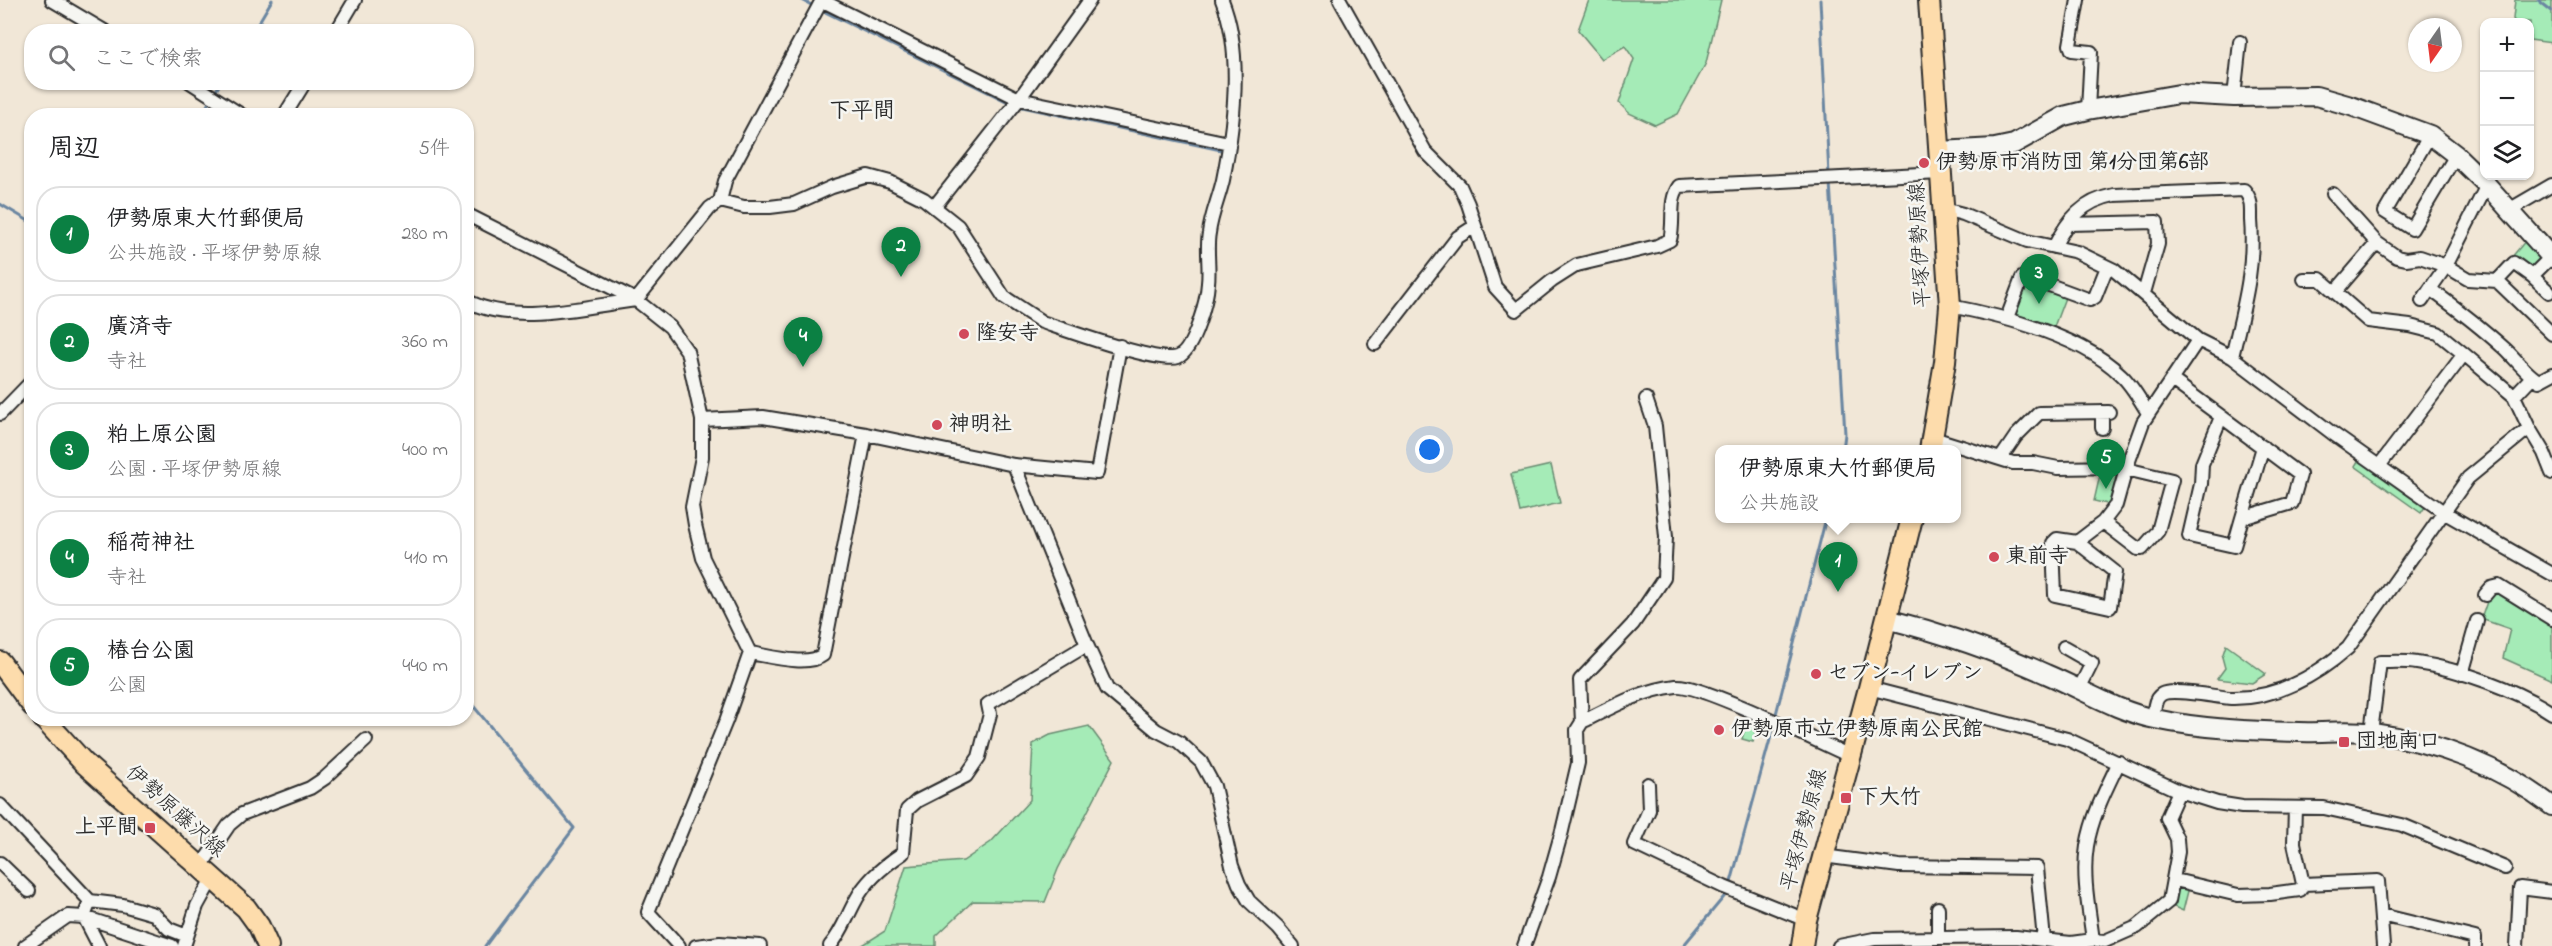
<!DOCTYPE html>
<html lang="ja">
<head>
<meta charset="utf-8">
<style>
  body { margin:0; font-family:"Indie Flower","Klee One",sans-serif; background:#f6f6f6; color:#202124 }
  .controls { position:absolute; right:18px; top:18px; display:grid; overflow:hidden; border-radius:12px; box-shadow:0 2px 4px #0004 }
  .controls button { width:54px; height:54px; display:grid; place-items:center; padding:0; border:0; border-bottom:2px solid #e0e0e0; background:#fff; color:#202124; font:30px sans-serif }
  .compass { position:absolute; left:2408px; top:18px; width:54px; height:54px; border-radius:50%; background:#fff; box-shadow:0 2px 4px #0004; rotate:194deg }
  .you { position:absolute; left:1430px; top:450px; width:21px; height:21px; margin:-15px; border:4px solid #fff; border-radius:50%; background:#1a73e8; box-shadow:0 0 0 9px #1a73e833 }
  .badge { display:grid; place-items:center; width:39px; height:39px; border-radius:50%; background:#0b8043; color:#fff; font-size:20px; font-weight:700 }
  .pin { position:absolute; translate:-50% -50px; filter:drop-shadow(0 2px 3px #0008) }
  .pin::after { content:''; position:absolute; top:32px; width:21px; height:18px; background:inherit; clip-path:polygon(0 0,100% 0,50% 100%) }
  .popup { position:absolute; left:1715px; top:445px; width:246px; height:78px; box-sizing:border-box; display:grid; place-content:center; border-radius:12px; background:#fff; filter:drop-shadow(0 2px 4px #0005); font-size:20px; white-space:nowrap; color:#757577 }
  .popup b { font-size:22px; color:#202124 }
  .popup::after { content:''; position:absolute; left:50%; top:100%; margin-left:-12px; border:12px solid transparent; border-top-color:#fff }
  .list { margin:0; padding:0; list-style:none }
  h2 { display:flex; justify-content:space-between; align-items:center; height:78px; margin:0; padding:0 24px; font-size:26px }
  h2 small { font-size:20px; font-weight:400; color:#757577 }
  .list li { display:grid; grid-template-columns:39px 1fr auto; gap:18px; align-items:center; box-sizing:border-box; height:96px; margin:0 12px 12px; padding:0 12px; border:2px solid #e0e0e0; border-radius:24px }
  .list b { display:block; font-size:22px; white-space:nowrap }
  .list p { margin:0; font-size:20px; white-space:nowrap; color:#757577 }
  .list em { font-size:20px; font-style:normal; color:#757577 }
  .icon { flex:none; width:33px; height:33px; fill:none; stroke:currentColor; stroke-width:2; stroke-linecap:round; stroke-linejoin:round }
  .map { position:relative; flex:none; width:2552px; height:946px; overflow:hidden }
  .search { position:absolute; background:#fff; box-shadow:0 2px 4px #0004; left:24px; top:24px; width:450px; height:66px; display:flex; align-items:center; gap:15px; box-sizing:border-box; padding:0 21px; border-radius:24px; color:#757577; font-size:22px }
  .panel { position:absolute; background:#fff; box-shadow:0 2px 4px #0004; left:24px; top:108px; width:450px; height:618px; border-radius:24px }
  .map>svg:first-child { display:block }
  .green { fill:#a5ebb7; stroke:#688b71; stroke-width:1.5 }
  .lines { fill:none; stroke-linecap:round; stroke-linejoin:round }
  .stream { stroke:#6b86a1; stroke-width:3 }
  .street-casing { stroke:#2b2b2b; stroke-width:16 }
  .secondary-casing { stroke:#2b2b2b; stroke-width:22 }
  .primary-casing { stroke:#2b2b2b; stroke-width:24 }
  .street { stroke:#f6f6f2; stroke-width:12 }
  .secondary { stroke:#f6f6f2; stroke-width:18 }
  .primary { stroke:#fddcac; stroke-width:20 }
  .poi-dot { fill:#d1495b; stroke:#f6f6f2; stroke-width:2 }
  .labels { text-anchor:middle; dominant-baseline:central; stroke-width:5; stroke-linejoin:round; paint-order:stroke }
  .poi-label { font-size:21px; font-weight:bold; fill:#2b2b2b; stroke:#f6f6f2; text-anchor:start }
  .street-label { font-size:21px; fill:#2b2b2b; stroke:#f6f6f2 }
  .neighbourhood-label { font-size:22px; font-weight:bold; fill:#2b2b2b; stroke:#f6f6f2 }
</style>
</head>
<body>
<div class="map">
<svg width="2552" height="946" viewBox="0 0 2552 946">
  <rect width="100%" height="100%" fill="#f1e7d7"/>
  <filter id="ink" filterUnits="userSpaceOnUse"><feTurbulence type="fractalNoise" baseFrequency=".0167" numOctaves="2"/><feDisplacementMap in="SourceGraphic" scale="12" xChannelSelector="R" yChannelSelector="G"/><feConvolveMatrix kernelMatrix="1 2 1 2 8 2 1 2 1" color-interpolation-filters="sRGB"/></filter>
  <g filter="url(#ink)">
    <path class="green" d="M1589 0H1721L1706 63 1678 114 1655 125 1629 113 1619 103 1634 59 1625 46 1602 59 1578 30Z
      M2515 0H2552V43L2530 40V22H2515L2513 19Z
      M2527 239 2546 257 2528 272 2511 258Z
      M2029 281 2066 295 2052 332 2015 318 2013 313 2024 282Z
      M2361 456 2427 504 2421 513 2355 466Z
      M1551 465 1560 503 1520 512 1511 474Z
      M2117 474 2119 477 2112 505 2094 501 2100 475Z
      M2496 589 2552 622V680L2503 658 2510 629 2481 619 2490 593Z
      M2226 645 2266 674 2252 683 2217 679 2225 668 2222 657Z
      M1746 723 1758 725 1753 742 1742 739Z
      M1089 726 1114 760 1058 869 1045 902 973 901 936 936V946H861L885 931 906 866 963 861 991 842 1030 800 1033 744 1050 735Z
      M2180 884 2189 887 2183 911 2172 906 2176 888Z"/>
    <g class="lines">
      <path class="stream" d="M802 0 815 7
        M1820 0 1829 175
        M2538 0 2552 11
        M821 10 1012 104
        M253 32 272 0
        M214 94 221 82
        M1018 106 1221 150
        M201 116 211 99
        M1830 182 1845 434 1843 450
        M0 204 32 223
        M466 697 574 828 485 946
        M1775 718 1826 518
        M1730 886 1774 725
        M1683 946 1728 892"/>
      <g class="street-casing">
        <path id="street" d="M52 0 106 32
          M821 0 1019 99 1229 143
          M1340 0 1425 151 1460 186 1468 204 1495 287 1516 310 1552 281 1577 265 1657 246 1670 240C1675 222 1668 201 1679 186L1941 173
          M2078 0 2070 45 2072 50 2091 52 2088 110
          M336 32 355 0
          M190 82 243 116
          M2234 97 2240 42
          M284 116 305 82
          M2430 135 2385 212 2412 229 2456 155
          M2333 194 2377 243 2397 257 2406 259 2420 257 2446 266 2468 279 2497 281 2514 263 2532 276 2551 257
          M720 201 725 181 822 0
          M934 207 1019 99 1090 0
          M1944 209 1963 214 2027 241 2077 252 2114 270 2198 340 2232 357 2332 433 2445 513 2552 574
          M2509 210 2552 185
          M466 214 636 300 710 208 720 201 744 207H770L794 204 832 187 868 176 890 182 924 199 958 226 1004 297 1042 322C1066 330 1159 364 1178 357 1194 350 1207 300 1208 283 1210 267 1206 249 1209 233 1211 215 1219 198 1223 180 1234 126 1243 52 1222 0
          M2068 224 2157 222 2158 244 2144 293
          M2054 247C2068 219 2083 201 2114 195L2244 190C2252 199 2251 208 2251 220 2255 270 2243 309 2232 357
          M2532 276 2549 292
          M2304 279H2320L2368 321 2410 326 2438 333 2464 354 2514 396 2529 428 2544 453 2552 473
          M2497 281 2552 334
          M2430 289 2446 266 2487 185
          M2335 292 2377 243
          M466 300C511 326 587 306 636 300L670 327 687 351 702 420 763 417 866 434 1014 465 1087 645 1107 689 1156 730 1179 742 1201 762 1214 786 1232 866 1239 884 1249 901 1278 928 1293 946
          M2422 301 2430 289C2456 308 2481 327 2505 349 2515 358 2528 376 2539 381L2552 374
          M1950 306C2002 316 2082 336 2121 375 2132 385 2140 400 2148 413
          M2007 318 2022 278 2025 276 2090 300 2095 297 2107 267
          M1375 344 1458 237 1475 226
          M2172 380 2300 475 2292 503 2242 518 2234 546 2189 536 2201 484 2202 464 2221 417
          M2514 396 2532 377
          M2102 412V428
          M0 414 32 381
          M1933 438 2013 463H2033L2058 468 2119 467 2126 469 2116 505 2103 522
          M2001 458 2016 436 2039 413 2109 412
          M1014 465 1097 473 1120 346
          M2379 466 2464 354
          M2242 518 2263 447
          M2077 542 2115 572 2110 607 2055 595 2053 543 2057 539 2077 542 2103 522 2138 549H2142L2158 531 2172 480 2126 469 2143 422 2198 340
          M2485 595 2491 588 2499 586 2552 619
          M2064 647 2092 663 2079 689
          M750 653C769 656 808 667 823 655L866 434
          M2462 674 2477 621
          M1869 688 2067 739 2179 791 2217 803 2242 807 2324 808 2402 825 2505 868
          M2155 719C2154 711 2153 699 2162 694 2173 688 2216 697 2231 698 2275 699 2316 676 2348 648L2468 478 2529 428
          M1582 722 1580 680 1633 624 1664 578 1666 537 1655 426 1646 399
          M2371 732 2380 662C2392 662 2405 661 2417 663 2459 669 2517 690 2552 713
          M1648 784 1649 810 1634 844 1724 887 1806 920
          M0 805 90 901 84 917 99 946
          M1823 856 1899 866 2037 868 2044 940
          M0 863 29 891
          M201 866 229 825 242 814 310 788 325 778 366 740
          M2175 880 2238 895 2270 894 2300 890 2303 884 2294 843 2295 808
          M2303 884 2378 881 2383 946
          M90 901 123 905 154 914 169 929 187 936
          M2381 915 2475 938V946
          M1938 938V908
          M2093 940C2089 909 2082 877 2087 846 2092 816 2106 789 2119 762
          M25 946 68 916 84 917 172 946
          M184 946 197 906 213 877
          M679 946 648 912 726 721 750 653 703 558 695 525 692 507 702 457V420
          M696 946 720 943 760 946
          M830 946C842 932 847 916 856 900 866 880 885 865 903 853L907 810 917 801 966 776 979 757 990 714 988 704 1087 645
          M1524 946 1549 877 1562 831 1578 763 1577 730 1582 722C1612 707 1642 690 1676 686 1699 683 1821 743 1850 756
          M1839 946 1874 939 1938 938 2016 937 2071 943 2093 940 2105 941 2137 927 2169 901 2178 852 2177 839 2167 818 2179 791
          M2517 946 2520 888 2552 892"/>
      </g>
      <g class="secondary-casing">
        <path id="secondary" d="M1940 151 1995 148 2014 144 2064 116 2088 110 2179 94 2234 97 2316 96 2351 106 2430 135 2456 155 2487 185 2552 258
          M1887 619C1942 633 1995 651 2046 674 2082 689 2116 711 2155 719 2202 729 2253 731 2300 732 2324 733 2349 729 2373 733 2437 742 2500 766 2552 806"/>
      </g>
      <g class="primary-casing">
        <path id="primary" d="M1929 0 1950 306 1945 362 1930 450
          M0 662 32 705
          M43 718 84 763 246 908 259 926 268 946
          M1802 946 1806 920 1869 688 1912 518"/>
      </g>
      <use href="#street" class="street"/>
      <use href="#secondary" class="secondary"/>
      <use href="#primary" class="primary"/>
    </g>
  </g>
  <g class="poi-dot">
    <circle cx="1924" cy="163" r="6"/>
    <circle cx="964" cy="334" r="6"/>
    <circle cx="937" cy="425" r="6"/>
    <circle cx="1994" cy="557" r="6"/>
    <circle cx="1816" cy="674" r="6"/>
    <circle cx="1719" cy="730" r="6"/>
    <rect x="2338" y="736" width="12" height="12" rx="3"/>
    <rect x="1840" y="792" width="12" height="12" rx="3"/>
    <rect x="144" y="822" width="12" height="12" rx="3"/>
  </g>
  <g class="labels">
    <g class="poi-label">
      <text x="1936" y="163">伊勢原市消防団 第1分団第6部</text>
      <text x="976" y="334">隆安寺</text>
      <text x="949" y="425">神明社</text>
      <text x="2006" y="557">東前寺</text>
      <text x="1828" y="674">セブン-イレブン</text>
      <text x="1731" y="730">伊勢原市立伊勢原南公民館</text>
      <text x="2356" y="742">団地南口</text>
      <text x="1858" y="798">下大竹</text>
      <text x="138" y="828" text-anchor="end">上平間</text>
    </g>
    <g class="street-label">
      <text transform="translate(1921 245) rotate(-93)">平塚伊勢原線</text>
      <text transform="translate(175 812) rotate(42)">伊勢原藤沢線</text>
      <text transform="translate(1805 830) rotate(-75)">平塚伊勢原線</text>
    </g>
    <g class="neighbourhood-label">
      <text x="862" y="112">下平間</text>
    </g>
  </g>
</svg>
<div class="controls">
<button>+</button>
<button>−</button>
<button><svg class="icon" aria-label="layers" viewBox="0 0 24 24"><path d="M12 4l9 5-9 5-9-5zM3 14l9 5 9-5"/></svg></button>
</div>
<svg class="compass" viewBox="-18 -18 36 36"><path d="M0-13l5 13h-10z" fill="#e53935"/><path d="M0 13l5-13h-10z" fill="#757577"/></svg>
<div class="you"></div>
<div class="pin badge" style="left:1838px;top:592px">1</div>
<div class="popup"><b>伊勢原東大竹郵便局</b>公共施設</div>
<div class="pin badge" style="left:901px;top:277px">2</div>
<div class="pin badge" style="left:2039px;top:304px">3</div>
<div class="pin badge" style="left:803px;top:367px">4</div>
<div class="pin badge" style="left:2106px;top:489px">5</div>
<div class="search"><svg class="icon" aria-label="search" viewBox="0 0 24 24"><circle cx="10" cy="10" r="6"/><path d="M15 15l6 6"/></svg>ここで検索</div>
<section class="panel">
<h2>周辺<small>5件</small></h2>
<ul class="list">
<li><span class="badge">1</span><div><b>伊勢原東大竹郵便局</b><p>公共施設 · 平塚伊勢原線</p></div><em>280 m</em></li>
<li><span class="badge">2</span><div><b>廣済寺</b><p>寺社</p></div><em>360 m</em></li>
<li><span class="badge">3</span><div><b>粕上原公園</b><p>公園 · 平塚伊勢原線</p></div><em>400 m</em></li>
<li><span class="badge">4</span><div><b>稲荷神社</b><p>寺社</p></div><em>410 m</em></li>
<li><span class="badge">5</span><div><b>椿台公園</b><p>公園</p></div><em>440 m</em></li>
</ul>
</section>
</div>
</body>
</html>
